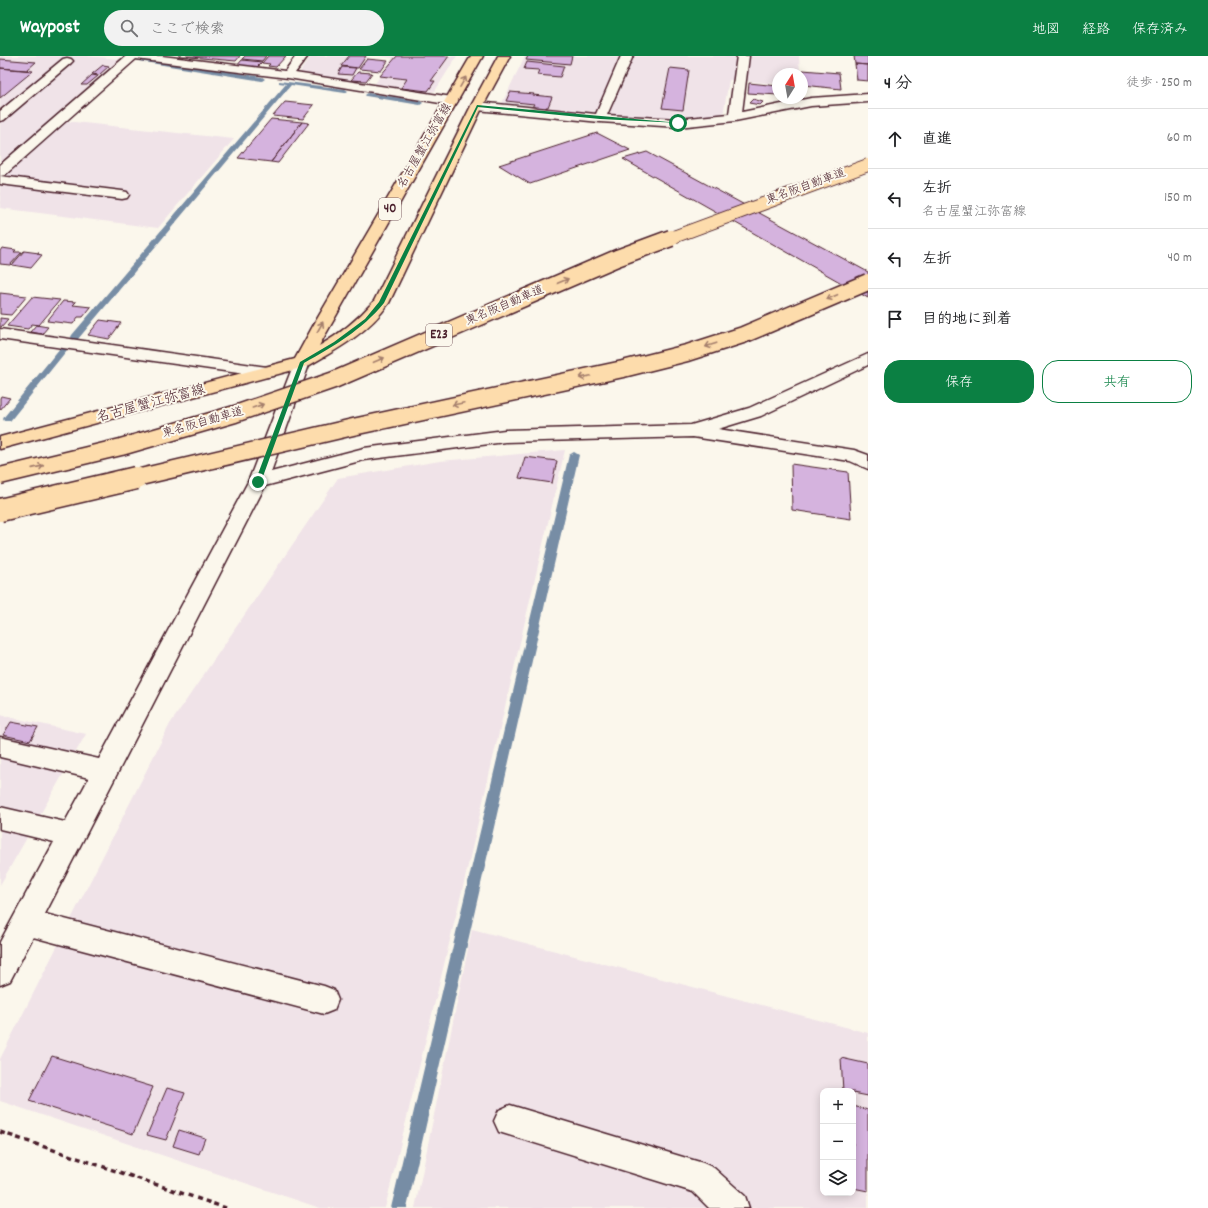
<!DOCTYPE html>
<html lang="ja">
<head>
<meta charset="utf-8">
<style>
  body { margin:0; font-family:Dekko,"Klee One",sans-serif; background:#f2f2f2; color:#202124 }
  .controls { position:absolute; right:12px; bottom:12px; display:grid; overflow:hidden; border-radius:8px; box-shadow:0 2px 10px #0003 }
  .controls button { width:36px; height:36px; display:grid; place-items:center; padding:0; border:0; border-bottom:1px solid #e0e0e0; background:#fff; color:#202124; font:20px sans-serif }
  .compass { position:absolute; left:772px; top:12px; width:36px; height:36px; border-radius:50%; background:#fff; box-shadow:0 2px 10px #0003; rotate:11deg }
  .stop { position:absolute; width:12px; height:12px; margin:-9px; border:3px solid #0b8043; border-radius:50%; background:#fff }
  .stop.end { background:#0b8043; border-color:#fff; box-shadow:0 1px 4px #0008 }
  .list { margin:0; padding:0; list-style:none }
  h2 { display:flex; justify-content:space-between; align-items:center; height:52px; margin:0; padding:0 16px; font-size:17px }
  h2 small { font-size:13px; font-weight:400; color:#757577 }
  .list li { display:grid; grid-template-columns:26px 1fr auto; gap:12px; align-items:center; box-sizing:border-box; height:60px; padding:0 16px; border-top:1px solid #e0e0e0 }
  .list b { display:block; font-size:15px; white-space:nowrap }
  .list p { margin:0; font-size:13px; white-space:nowrap; color:#757577 }
  .list em { font-size:13px; font-style:normal; color:#757577 }
  .actions { display:flex; gap:8px; padding:12px 16px }
  .actions a { flex:1; padding:9px 0; border:1px solid #0b8043; border-radius:16px; text-align:center; font-size:14px; color:#0b8043 }
  .actions .main { background:#0b8043; color:#fff }
  .icon { flex:none; width:22px; height:22px; fill:none; stroke:currentColor; stroke-width:2; stroke-linecap:round; stroke-linejoin:round }
  .map { position:relative; flex:none; width:868px; height:1152px; overflow:hidden }
  header { display:flex; align-items:center; gap:24px; box-sizing:border-box; height:56px; padding:0 20px; background:#0b8043; color:#fff }
  header strong { font-size:19px }
  nav { display:flex; gap:22px; margin-inline-start:auto; font-size:14px }
  .search { width:280px; height:36px; background:#f2f2f2; display:flex; align-items:center; gap:10px; box-sizing:border-box; padding:0 14px; border-radius:22px; color:#757577; font-size:15px }
  main { display:flex }
  aside { flex:1; background:#fff }
  .map>svg:first-child { display:block }
  .built { fill:#f0e3e8; fill-rule:evenodd }
  .lines { fill:none; stroke-linecap:round; stroke-linejoin:round }
  .stream { fill:#778da5; fill-rule:evenodd }
  .building { fill:#d5b3de; stroke:#4a1f2b }
  .minor-casing { stroke:#4a1f2b; stroke-width:3 }
  .major-casing { stroke:#4a1f2b; stroke-width:3 }
  .path { stroke:#4a1f2b; stroke-width:3.5; stroke-dasharray:5 4; stroke-linecap:butt }
  .minor { fill:#fbf7ec; fill-rule:evenodd }
  .major { fill:#fddcac; fill-rule:evenodd }
  .highway-bridge-far2-casing { stroke:#4a1f2b; stroke-width:14; stroke-linecap:butt }
  .highway-bridge-far1-casing { stroke:#4a1f2b; stroke-width:19; stroke-linecap:butt }
  .highway-bridge-casing { stroke:#4a1f2b; stroke-width:25; stroke-linecap:butt }
  .highway-bridge-far2 { stroke:#fddcac; stroke-width:12 }
  .highway-bridge-far1 { stroke:#fddcac; stroke-width:16 }
  .highway-bridge { stroke:#fddcac; stroke-width:22 }
  .oneway { stroke:#a47e6c }
  .route { fill:#0b8043 }
  .labels { text-anchor:middle; dominant-baseline:central; stroke-width:4; stroke-linejoin:round; paint-order:stroke }
  .far-street-label { font-size:12px; fill:#4a1f2b; stroke:#fbf7ec }
  .shield { fill:#fbf7ec; stroke:#7f6065; stroke-width:1 }
  .shield-label { font-size:13px; font-weight:bold; fill:#4a1f2b }
  .street-label { font-size:14px; fill:#4a1f2b; stroke:#fbf7ec }
</style>
</head>
<body>
<header>
<strong>Waypost</strong>
<div class="search"><svg class="icon" aria-label="search" viewBox="0 0 24 24"><circle cx="10" cy="10" r="6"/><path d="M15 15l6 6"/></svg>ここで検索</div>
<nav><a>地図</a><a>経路</a><a>保存済み</a></nav>
</header>
<main>
<div class="map">
<svg width="868" height="1152" viewBox="0 0 868 1152">
  <rect width="100%" height="100%" fill="#fbf7ec"/>
  <filter id="ink" filterUnits="userSpaceOnUse"><feTurbulence type="fractalNoise" baseFrequency=".025" numOctaves="2"/><feDisplacementMap in="SourceGraphic" scale="8" xChannelSelector="R" yChannelSelector="G"/><feConvolveMatrix kernelMatrix="1 2 1 2 8 2 1 2 1" color-interpolation-filters="sRGB"/></filter>
  <g filter="url(#ink)">
    <path class="built" d="M0 0H85L120 3 0 107Z
      M311 0H368L349 25 299 17Z
      M377 0H457L435 35 426 37 374 29 393 2Z
      M525 0H799L800 18H778V28L729 24 723 59 663 64 501 49Z
      M65 65 234 83 158 172 0 152V123Z
      M565 394 466 818 385 1152H320L0 1045V1003L170 668 338 422 440 405Z
      M0 659 86 678 0 829Z
      M472 873 868 977V1152H415ZM823 1035H853V1137H823Z"/>
    <g class="lines">
      <path class="stream" d="M140 2 262 21 265 23 262 25 138 5 137 4Z
        M279 25 345 33 348 35 345 37 291 29 78 283H72L71 281 72 279 286 28 279 27Z
        M368 37 420 45 423 47 420 49 366 40 365 39Z
        M60 292H66L67 294 10 365H4L3 363 4 361Z
        M574 396 579 399 407 1152H391L569 399Z"/>
    </g>
    <path class="building" d="M179 0H240L236 5Z
      M245 0H266L262 5 242 3Z
      M268 0H286L276 11 268 10 270 8 262 7Z
      M349 0H366L358 12 341 10Z
      M397 0H449L431 25H435L428 35 401 32 407 23 380 20Z
      M528 0H572L570 8 526 4Z
      M854 0H868V9L855 8Z
      M0 3 36 6 27 14 0 12Z
      M367 3 388 5 381 15 359 13Z
      M242 4 262 6 256 12 236 11Z
      M527 6 564 10 560 21 537 19 539 14 524 13Z
      M855 8 868 9V25L857 24Z
      M103 9 109 10 99 19 92 18Z
      M342 11 356 12 352 19 338 18Z
      M0 12 33 15 0 42Z
      M670 12 689 14 683 54 662 52Z
      M803 14 839 17 841 33 803 29Z
      M358 16 372 17 366 25 351 24Z
      M92 19 98 20 87 29H81Z
      M749 27 778 30V39L748 37Z
      M510 36 534 38 533 39 552 41 548 51H546V53L532 51 534 48 506 45Z
      M753 43 763 46 760 49 749 47Z
      M285 46 314 49 303 63 273 60Z
      M271 63 302 66 271 106 238 102Z
      M302 66 309 67 278 107 271 106Z
      M597 77 630 94 530 128 499 109Z
      M647 96 868 216V242L623 103Z
      M2 192 16 194 14 196H22L10 209 0 208V195Z
      M24 195 39 197 37 198 42 199 31 212 12 209Z
      M0 237 27 240 11 259 0 258Z
      M32 241 60 244 39 269 32 268 28 273 7 270Z
      M63 245 76 246 73 249 91 251 83 261H78L73 268 47 265Z
      M0 262 8 263 1 271H0Z
      M100 264 121 267 109 283 88 279Z
      M36 269 48 271 42 278 30 276Z
      M1 340 10 342 0 354V342Z
      M525 401 557 405 552 427 519 422Z
      M791 408 848 416 851 463 792 454Z
      M11 666 38 671 30 685 3 679Z
      M52 1000 153 1031 133 1078 29 1045Z
      M841 1002 868 1008V1040L853 1037V1035H843Z
      M167 1032 185 1037 166 1084 147 1079Z
      M853 1050 868 1054V1135L853 1132Z
      M179 1074 205 1082 199 1098 173 1090Z"/>
    <g class="lines">
      <g class="minor-casing">
        <path id="minor" d="M126 0H162L285 15 296 0H308L295 17 452 41 456 42 458 45 456 48 452 49 288 22 136 3 5 119 0 120 122 135 127 136 129 139 127 142 122 143 0 128V109Z
          M621 0H633L607 59 678 63 729 58 737 0H749L742 56 811 42 868 38V46L811 50 735 65 678 71 600 66 477 54 473 53 471 50 473 47 477 46 596 58Z
          M67 2 71 3 73 5 71 7 4 64 0 65V55L63 3Z
          M0 273 267 311 273 312 276 316 273 320 267 321 0 283Z
          M868 298V309L761 360 718 373 854 394 868 399V413L850 405 693 381 505 386 364 404 265 430 45 858 324 930 334 934 338 944 334 954 324 958 33 881 10 925 0 929V886L54 786 0 773V751L65 766 89 722 0 701V681L99 703 248 426 296 302 302 301 308 302 310 306 271 416 364 392 505 374 691 369 749 352Z
          M510 1049 703 1107 714 1112 745 1140 749 1152H709L693 1136 499 1076 494 1065 499 1054Z"/>
      </g>
      <g class="major-casing">
        <path id="major" d="M471 0H483L319 290C340 278 358 263 374 245L471 50 498 0H510L483 50 389 247C369 276 338 293 308 310L0 393V381L295 303 313 270Z"/>
      </g>
      <path class="path" d="M0 1076 226 1152"/>
      <use href="#minor" class="minor"/>
      <use href="#major" class="major"/>
      <g class="highway-bridge-far2-casing">
        <path id="highway-bridge-far2" d="M668 183 868 109"/>
      </g>
      <g class="highway-bridge-far1-casing">
        <path id="highway-bridge-far1" d="M0 420 121 391 235 358 334 324 617 202 671 182
          M132 423 353 371 623 313 687 297 743 279 868 226"/>
      </g>
      <g class="highway-bridge-casing">
        <path id="highway-bridge" d="M0 454 136 422"/>
      </g>
      <use href="#highway-bridge-far2" class="highway-bridge-far2"/>
      <use href="#highway-bridge-far1" class="highway-bridge-far1"/>
      <use href="#highway-bridge" class="highway-bridge"/>
    </g>
    <defs><path id="oneway-shaft" d="M-6 0H5M1.5-3L5.5 0L1.5 3" fill="none" stroke-width="1.6" stroke-linecap="round" stroke-linejoin="round"/></defs>
    <g class="oneway">
      <use href="#oneway-shaft" transform="translate(463 26) rotate(-60)"/>
      <use href="#oneway-shaft" transform="translate(563 225) rotate(-23)"/>
      <use href="#oneway-shaft" transform="translate(832 241) rotate(157)"/>
      <use href="#oneway-shaft" transform="translate(320 271) rotate(-61)"/>
      <use href="#oneway-shaft" transform="translate(711 289) rotate(162)"/>
      <use href="#oneway-shaft" transform="translate(379 304) rotate(-23)"/>
      <use href="#oneway-shaft" transform="translate(585 321) rotate(168)"/>
      <use href="#oneway-shaft" transform="translate(458 348) rotate(168)"/>
      <use href="#oneway-shaft" transform="translate(258 350) rotate(-19)"/>
      <use href="#oneway-shaft" transform="translate(38 411) rotate(-13)"/>
    </g>
  </g>
  <path class="route" d="M477 49 680 67 600 63 478 51 384 247C362 274 334 290 304 307L261 426 256 428 255 426 300 306 334 286 365 263 379 246Z"/>
  <g class="labels">
    <g class="far-street-label">
      <text transform="translate(425 90) rotate(-60)">名古屋蟹江弥富線</text>
      <text transform="translate(806 131) rotate(-20)">東名阪自動車道</text>
      <text transform="translate(505 250) rotate(-23)">東名阪自動車道</text>
      <text transform="translate(203 367) rotate(-16)">東名阪自動車道</text>
    </g>
    <g class="shield">
      <rect x="379" y="142" width="22" height="22" rx="3"/>
      <rect x="426" y="268" width="26" height="22" rx="3"/>
    </g>
    <g class="shield-label">
      <text x="390" y="153">40</text>
      <text x="439" y="279">E23</text>
    </g>
    <g class="street-label">
      <text transform="translate(151 348) rotate(-15)">名古屋蟹江弥富線</text>
    </g>
  </g>
</svg>
<div class="controls">
<button>+</button>
<button>−</button>
<button><svg class="icon" aria-label="layers" viewBox="0 0 24 24"><path d="M12 4l9 5-9 5-9-5zM3 14l9 5 9-5"/></svg></button>
</div>
<svg class="compass" viewBox="-18 -18 36 36"><path d="M0-13l5 13h-10z" fill="#e53935"/><path d="M0 13l5-13h-10z" fill="#757577"/></svg>
<div class="stop" style="left:678px;top:67px"></div>
<div class="stop end" style="left:258px;top:426px"></div>
</div>
<aside>
<h2>4 分<small>徒歩 · 250 m</small></h2>
<ul class="list">
<li><svg class="icon" aria-label="ahead" viewBox="0 0 24 24"><path d="M12 20V5M6 11l6-6 6 6"/></svg><div><b>直進</b></div><em>60 m</em></li>
<li><svg class="icon" aria-label="left" viewBox="0 0 24 24"><path d="M17 20v-9H6M10 6l-5 5 5 5"/></svg><div><b>左折</b><p>名古屋蟹江弥富線</p></div><em>150 m</em></li>
<li><svg class="icon" aria-label="left" viewBox="0 0 24 24"><path d="M17 20v-9H6M10 6l-5 5 5 5"/></svg><div><b>左折</b></div><em>40 m</em></li>
<li><svg class="icon" aria-label="arrive" viewBox="0 0 24 24"><path d="M6 21V4h12l-3 4 3 4H6"/></svg><div><b>目的地に到着</b></div></li>
</ul>
<div class="actions"><a class="main">保存</a><a>共有</a></div>
</aside>
</main>
</body>
</html>
